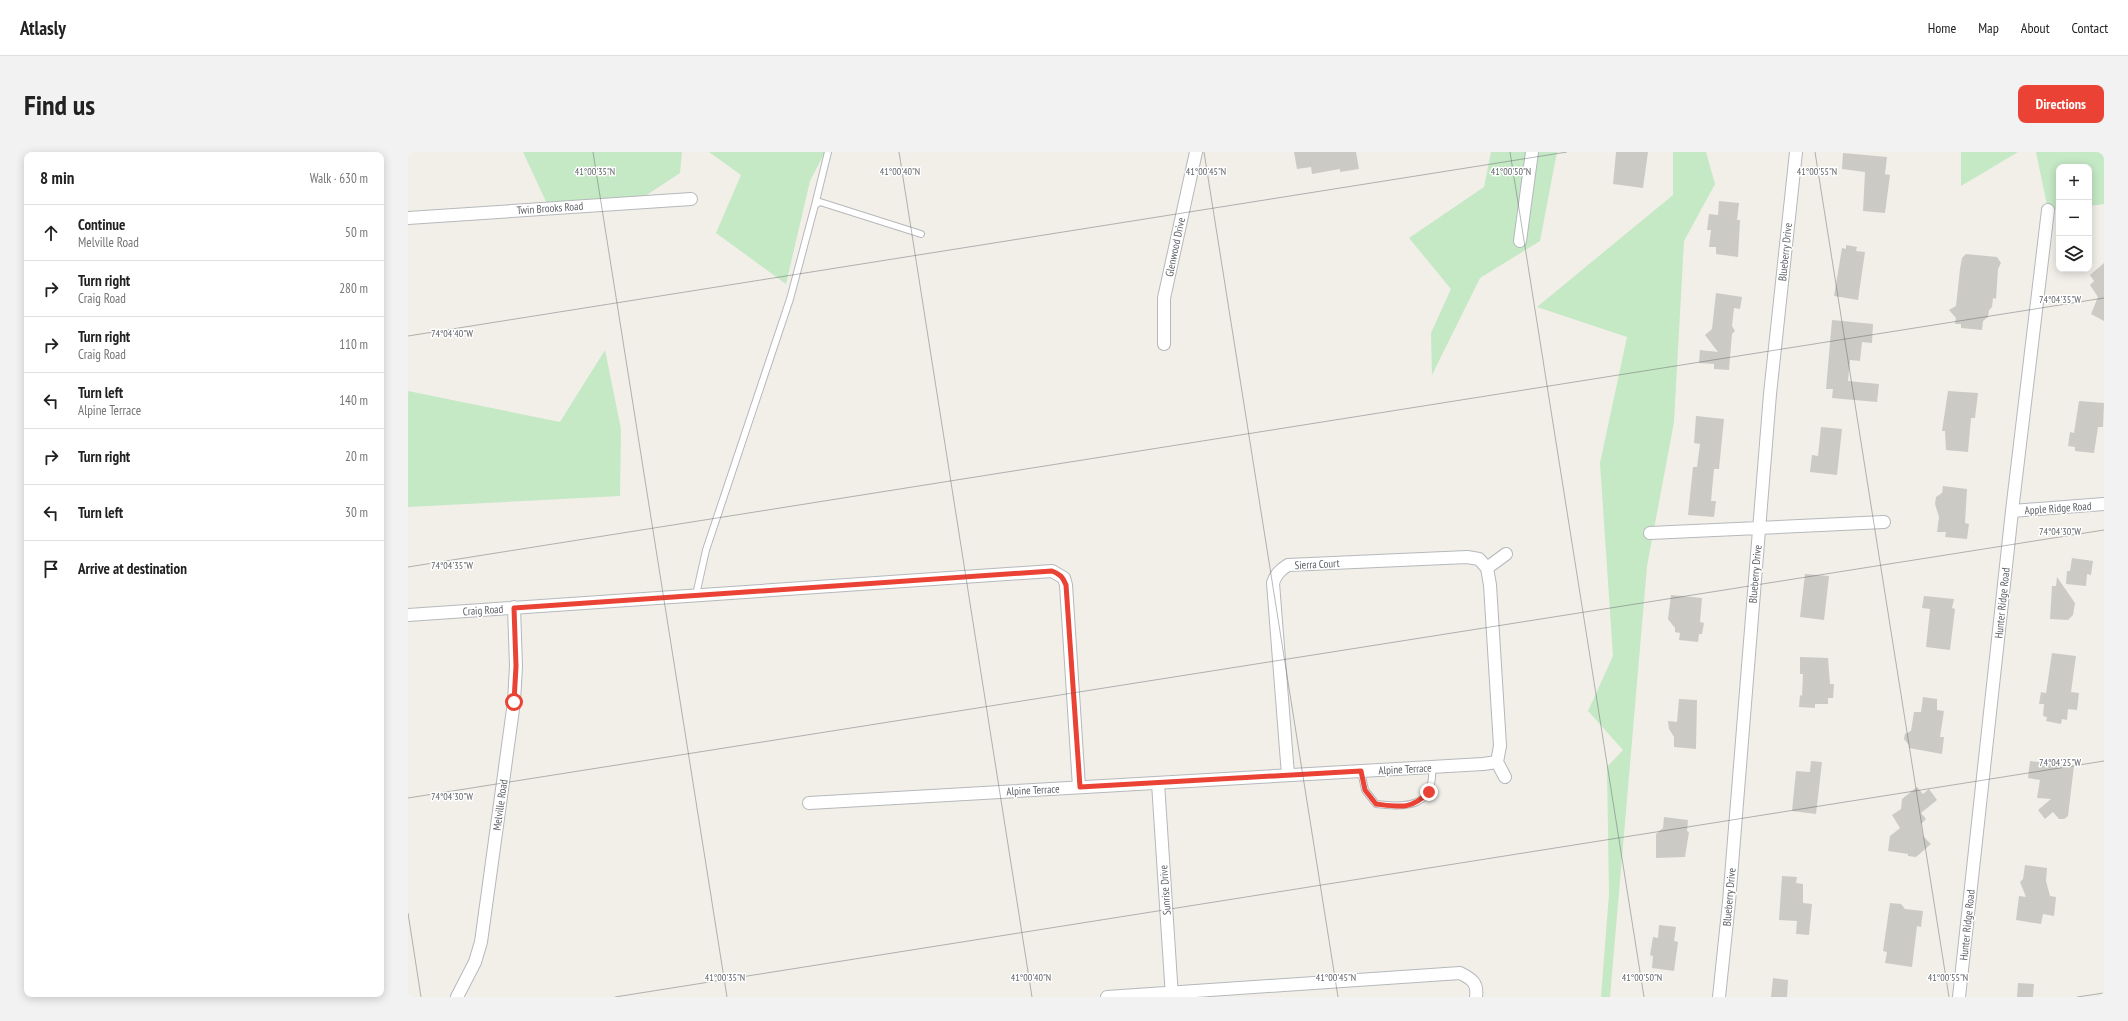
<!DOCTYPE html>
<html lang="en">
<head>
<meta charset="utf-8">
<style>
  body { margin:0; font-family:"PT Sans Narrow",sans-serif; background:#f2f2f2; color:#222 }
  .controls { position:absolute; right:12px; top:12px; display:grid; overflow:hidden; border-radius:8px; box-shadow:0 2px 10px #0003 }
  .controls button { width:36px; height:36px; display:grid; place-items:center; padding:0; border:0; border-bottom:1px solid #e0e0e0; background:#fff; color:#222; font:20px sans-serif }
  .stop { position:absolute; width:12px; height:12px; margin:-9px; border:3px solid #ea4335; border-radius:50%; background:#fff }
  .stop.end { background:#ea4335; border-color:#fff; box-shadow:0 1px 4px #0008 }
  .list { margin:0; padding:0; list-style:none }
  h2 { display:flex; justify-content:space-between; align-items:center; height:52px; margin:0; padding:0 16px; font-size:17px }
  h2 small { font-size:13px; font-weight:400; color:#767676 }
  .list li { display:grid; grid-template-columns:26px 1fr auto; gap:12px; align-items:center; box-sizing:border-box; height:56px; padding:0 16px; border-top:1px solid #e0e0e0 }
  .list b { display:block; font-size:15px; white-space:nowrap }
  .list p { margin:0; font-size:13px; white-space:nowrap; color:#767676 }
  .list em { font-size:13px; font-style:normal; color:#767676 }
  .icon { flex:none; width:22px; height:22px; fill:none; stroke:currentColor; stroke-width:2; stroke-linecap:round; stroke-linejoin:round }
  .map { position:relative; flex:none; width:1696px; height:845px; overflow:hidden; border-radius:8px }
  header { display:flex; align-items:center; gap:24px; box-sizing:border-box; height:56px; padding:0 20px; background:#fff; border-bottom:1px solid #e0e0e0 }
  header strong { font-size:19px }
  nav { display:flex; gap:22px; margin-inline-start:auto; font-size:14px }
  .intro { display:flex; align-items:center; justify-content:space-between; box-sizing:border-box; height:96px; padding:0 24px }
  h1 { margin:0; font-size:28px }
  .button { padding:10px 18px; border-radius:8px; background:#ea4335; color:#fff; font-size:14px; font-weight:700 }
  main { display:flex; gap:24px; padding:0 24px }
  aside { flex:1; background:#fff; border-radius:8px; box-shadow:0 2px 10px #0003 }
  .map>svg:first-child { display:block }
  .green { fill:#c5e8c5 }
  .building { fill:#cccac5 }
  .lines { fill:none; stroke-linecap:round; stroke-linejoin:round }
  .service-casing { stroke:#b5b8bc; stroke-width:8 }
  .minor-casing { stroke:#b5b8bc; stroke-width:14 }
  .service { stroke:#fff; stroke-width:6 }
  .minor { stroke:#fff; stroke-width:12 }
  .route { stroke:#ea4335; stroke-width:5 }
  .ticks { fill:none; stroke:#5f6368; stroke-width:1; stroke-opacity:0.45 }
  .labels { text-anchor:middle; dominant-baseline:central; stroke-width:3; stroke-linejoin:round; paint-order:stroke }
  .street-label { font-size:11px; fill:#5f6368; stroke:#fff }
  .ticks-label { font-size:10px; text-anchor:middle; fill:#5f6368; stroke:#fff; stroke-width:3; stroke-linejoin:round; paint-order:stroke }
</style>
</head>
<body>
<header>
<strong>Atlasly</strong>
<nav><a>Home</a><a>Map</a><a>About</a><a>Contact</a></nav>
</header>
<div class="intro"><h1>Find us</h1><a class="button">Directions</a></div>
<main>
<aside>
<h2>8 min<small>Walk · 630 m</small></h2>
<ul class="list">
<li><svg class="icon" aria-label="ahead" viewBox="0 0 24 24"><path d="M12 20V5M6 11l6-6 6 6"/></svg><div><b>Continue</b><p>Melville Road</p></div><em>50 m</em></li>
<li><svg class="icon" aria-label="right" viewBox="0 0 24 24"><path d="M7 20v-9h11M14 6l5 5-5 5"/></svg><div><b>Turn right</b><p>Craig Road</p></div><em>280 m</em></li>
<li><svg class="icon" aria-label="right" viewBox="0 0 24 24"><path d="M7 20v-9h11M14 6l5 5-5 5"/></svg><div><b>Turn right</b><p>Craig Road</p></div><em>110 m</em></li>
<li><svg class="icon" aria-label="left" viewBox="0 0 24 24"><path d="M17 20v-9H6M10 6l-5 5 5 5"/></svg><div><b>Turn left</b><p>Alpine Terrace</p></div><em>140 m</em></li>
<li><svg class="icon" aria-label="right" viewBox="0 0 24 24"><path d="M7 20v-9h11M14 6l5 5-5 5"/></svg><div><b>Turn right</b></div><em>20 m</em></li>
<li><svg class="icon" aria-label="left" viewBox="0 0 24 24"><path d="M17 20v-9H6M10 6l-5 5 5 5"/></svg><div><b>Turn left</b></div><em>30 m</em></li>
<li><svg class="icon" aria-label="arrive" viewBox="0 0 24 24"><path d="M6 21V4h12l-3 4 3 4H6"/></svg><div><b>Arrive at destination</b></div></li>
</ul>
</aside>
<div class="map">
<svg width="1696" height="845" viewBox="0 0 1696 845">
  <rect width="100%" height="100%" fill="#f1efe8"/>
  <path class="green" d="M115 0H274L272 21 231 48 141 56Z
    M301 0H417L402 29 378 132 308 81 333 23Z
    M1083 0H1149L1132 89 1072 126 1024 223 1023 181 1043 137 1001 86 1076 35Z
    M1265 0H1298L1307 32 1276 89 1266 270 1239 414 1202 845H1193L1201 742 1199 615 1215 598 1180 559 1205 504 1192 311 1219 185 1129 155 1265 43Z
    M1553 0H1610L1553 34Z
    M1628 0H1696V52L1681 54V15H1651V57L1640 58Z
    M197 198 213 277 212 344 0 355V239L152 270Z"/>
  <path class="building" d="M886 0H948L951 17 932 20V17L904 22 903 15 889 17Z
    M1208 0H1240L1235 36 1205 32Z
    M1435 1 1479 5 1477 22 1482 23 1477 61 1455 59 1457 20 1434 17Z
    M1311 49 1331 51 1329 68H1332L1330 105 1308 102V95H1301L1303 78H1299L1301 62 1310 63Z
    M1438 93 1449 95 1448 99 1457 100 1450 148 1426 144 1434 96 1438 97Z
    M1558 102 1589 105 1593 111 1590 117 1588 147 1585 146 1584 155 1581 158 1580 165 1575 169 1574 178 1553 176V172H1547L1548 166 1541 158 1548 154 1552 117 1554 106Z
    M1696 111V169L1683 162 1690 145 1682 133 1686 129 1682 123Z
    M1308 141 1334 145 1332 157 1326 156 1324 174 1327 179 1324 182 1321 218 1306 217V212L1291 211 1292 198 1310 200 1297 183 1304 177Z
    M1424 168 1465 172 1464 191 1454 190 1452 209 1442 208 1440 229 1471 232 1469 250 1424 246 1425 237H1418Z
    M1540 239 1570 241 1567 266H1563L1560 300 1538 298 1537 279H1534Z
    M1671 249 1696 251 1695 275H1690L1686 301 1667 299V295L1660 294 1662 280 1666 281Z
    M1288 264 1316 267 1311 317H1306L1303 349H1308L1306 365 1280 363 1285 315H1289L1292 292 1286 291Z
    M1413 275 1434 277 1429 323 1402 320 1404 303 1410 304Z
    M1535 334 1559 337 1557 371 1561 372 1559 387 1537 385 1538 380H1529L1531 365 1527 352 1528 345 1534 341Z
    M1664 406 1685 409 1683 423 1679 422 1678 434 1658 432 1659 419H1662Z
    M1397 422 1421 424 1416 468 1392 465Z
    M1649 425 1667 451 1665 463 1660 468 1642 467 1644 434H1648Z
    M1263 443 1294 446 1292 470 1296 471 1294 482H1291L1290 490 1271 488 1272 481 1267 480V476L1260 467Z
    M1516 444 1546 447 1544 456 1547 457 1542 498 1518 495 1522 457 1514 456Z
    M1644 501 1668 504 1663 540 1671 541 1669 558 1660 557 1659 568 1654 567 1653 572 1638 569 1639 565 1635 564 1636 552H1631L1633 540 1638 541Z
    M1392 505 1420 506 1422 532H1426L1425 546H1420V552H1407V556L1391 555 1392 543 1394 544 1395 522H1392Z
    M1515 545 1529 547V558L1536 559 1532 585H1536L1534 602 1501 596V593L1496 587 1497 582 1503 579 1506 560H1513Z
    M1271 547 1289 548 1288 597 1266 595V585L1261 577 1260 569 1269 570Z
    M1403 609 1414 610 1408 662 1384 659 1388 619 1402 620Z
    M1622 609 1666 614 1660 664 1656 667H1651L1645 660 1637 667 1630 658 1643 647 1629 646 1632 628 1620 626Z
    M1509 635 1515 642 1521 637 1529 648 1513 661 1518 667 1513 672 1515 684 1523 692 1508 705 1500 704V702L1480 699 1482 684 1492 676 1484 663 1493 657 1494 647Z
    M1256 665 1280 668 1279 679 1281 680 1277 705 1248 706V682L1255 676Z
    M1617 713 1639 716 1638 729 1642 744 1648 745 1646 764 1635 762 1633 772 1608 768 1611 744 1618 745 1612 730 1615 727Z
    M1374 724 1389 725 1388 731 1395 732V751L1404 752 1401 783 1388 782 1389 769 1371 768Z
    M1482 751 1493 752 1497 757 1515 759 1513 775 1509 774 1504 815 1477 811 1479 800 1475 799Z
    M1251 773 1268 775 1266 789 1270 790 1266 819 1244 816 1245 804 1242 803 1245 785 1250 786Z
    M1365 826 1380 828 1379 845H1363Z
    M1610 831 1626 832 1625 845H1609Z"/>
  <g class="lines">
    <g class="service-casing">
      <path id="service" d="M407 53 420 0
        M288 443 298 398 382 147 407 53 412 50 513 82
        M953 619 957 638 968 652C999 656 1027 655 1024 615"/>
    </g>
    <g class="minor-casing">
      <path id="minor" d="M0 66 283 47
        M1112 89 1124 0
        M756 192V146L788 0
        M1604 359 1696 352
        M1242 381 1476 370
        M0 463 644 419 656 426 658 433 671 635
        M880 623 865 431C868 422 872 418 880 413L1059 405 1071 407 1079 416
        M1097 625 1089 610 1092 594 1082 433 1079 416 1098 402
        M750 631 764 845
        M401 651 1075 612 1089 610
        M49 845 67 810 73 790 106 550 108 514 106 455
        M699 845 1052 821C1064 827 1070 831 1068 845
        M1311 845 1321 750 1362 242 1388 0
        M1551 845 1604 359 1640 58"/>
    </g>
    <use href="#service" class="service"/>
    <use href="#minor" class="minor"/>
  </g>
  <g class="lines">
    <path class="route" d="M106 550 108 514 106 456 644 419C652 422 655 425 658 433L672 635 953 619 957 638 968 652C992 655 1003 658 1021 640"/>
  </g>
  <path class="ticks" d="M185 0 319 845M491 0 624 845M796 0 930 845M1102 0 1236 845M1407 0 1541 845M0 184 1159 0M0 415 1696 146M0 646 1696 378M0 761 13 845M207 845 1696 609M1669 845 1696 841"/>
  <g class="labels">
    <g class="street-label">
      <text transform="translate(142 56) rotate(-4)">Twin Brooks Road</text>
      <text transform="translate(767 95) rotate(-78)">Glenwood Drive</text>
      <text transform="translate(1377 100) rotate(-84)">Blueberry Drive</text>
      <text transform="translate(1650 356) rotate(-4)">Apple Ridge Road</text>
      <text transform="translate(909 412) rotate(-3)">Sierra Court</text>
      <text transform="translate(1347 422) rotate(-85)">Blueberry Drive</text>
      <text transform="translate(1594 451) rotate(-84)">Hunter Ridge Road</text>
      <text transform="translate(75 458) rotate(-4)">Craig Road</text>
      <text transform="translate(997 617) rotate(-3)">Alpine Terrace</text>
      <text transform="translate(625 638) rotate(-3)">Alpine Terrace</text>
      <text transform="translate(92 653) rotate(-82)">Melville Road</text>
      <text transform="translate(757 738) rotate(-94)">Sunrise Drive</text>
      <text transform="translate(1321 745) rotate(-85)">Blueberry Drive</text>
      <text transform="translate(1559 773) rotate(-84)">Hunter Ridge Road</text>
    </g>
  </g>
  <g class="ticks-label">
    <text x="187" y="23">41°00'35"N</text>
    <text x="492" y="23">41°00'40"N</text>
    <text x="798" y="23">41°00'45"N</text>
    <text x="1103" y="23">41°00'50"N</text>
    <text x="1409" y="23">41°00'55"N</text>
    <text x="1652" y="151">74°04'35"W</text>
    <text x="44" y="185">74°04'40"W</text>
    <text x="1652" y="383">74°04'30"W</text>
    <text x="44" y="417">74°04'35"W</text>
    <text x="1652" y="614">74°04'25"W</text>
    <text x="44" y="648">74°04'30"W</text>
    <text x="317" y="829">41°00'35"N</text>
    <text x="623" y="829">41°00'40"N</text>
    <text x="928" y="829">41°00'45"N</text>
    <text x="1234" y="829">41°00'50"N</text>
    <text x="1540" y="829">41°00'55"N</text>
  </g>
</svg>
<div class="controls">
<button>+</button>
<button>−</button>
<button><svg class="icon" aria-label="layers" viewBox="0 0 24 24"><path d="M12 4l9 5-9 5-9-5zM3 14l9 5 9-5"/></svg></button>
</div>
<div class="stop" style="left:106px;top:550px"></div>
<div class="stop end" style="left:1021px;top:640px"></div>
</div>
</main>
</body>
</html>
